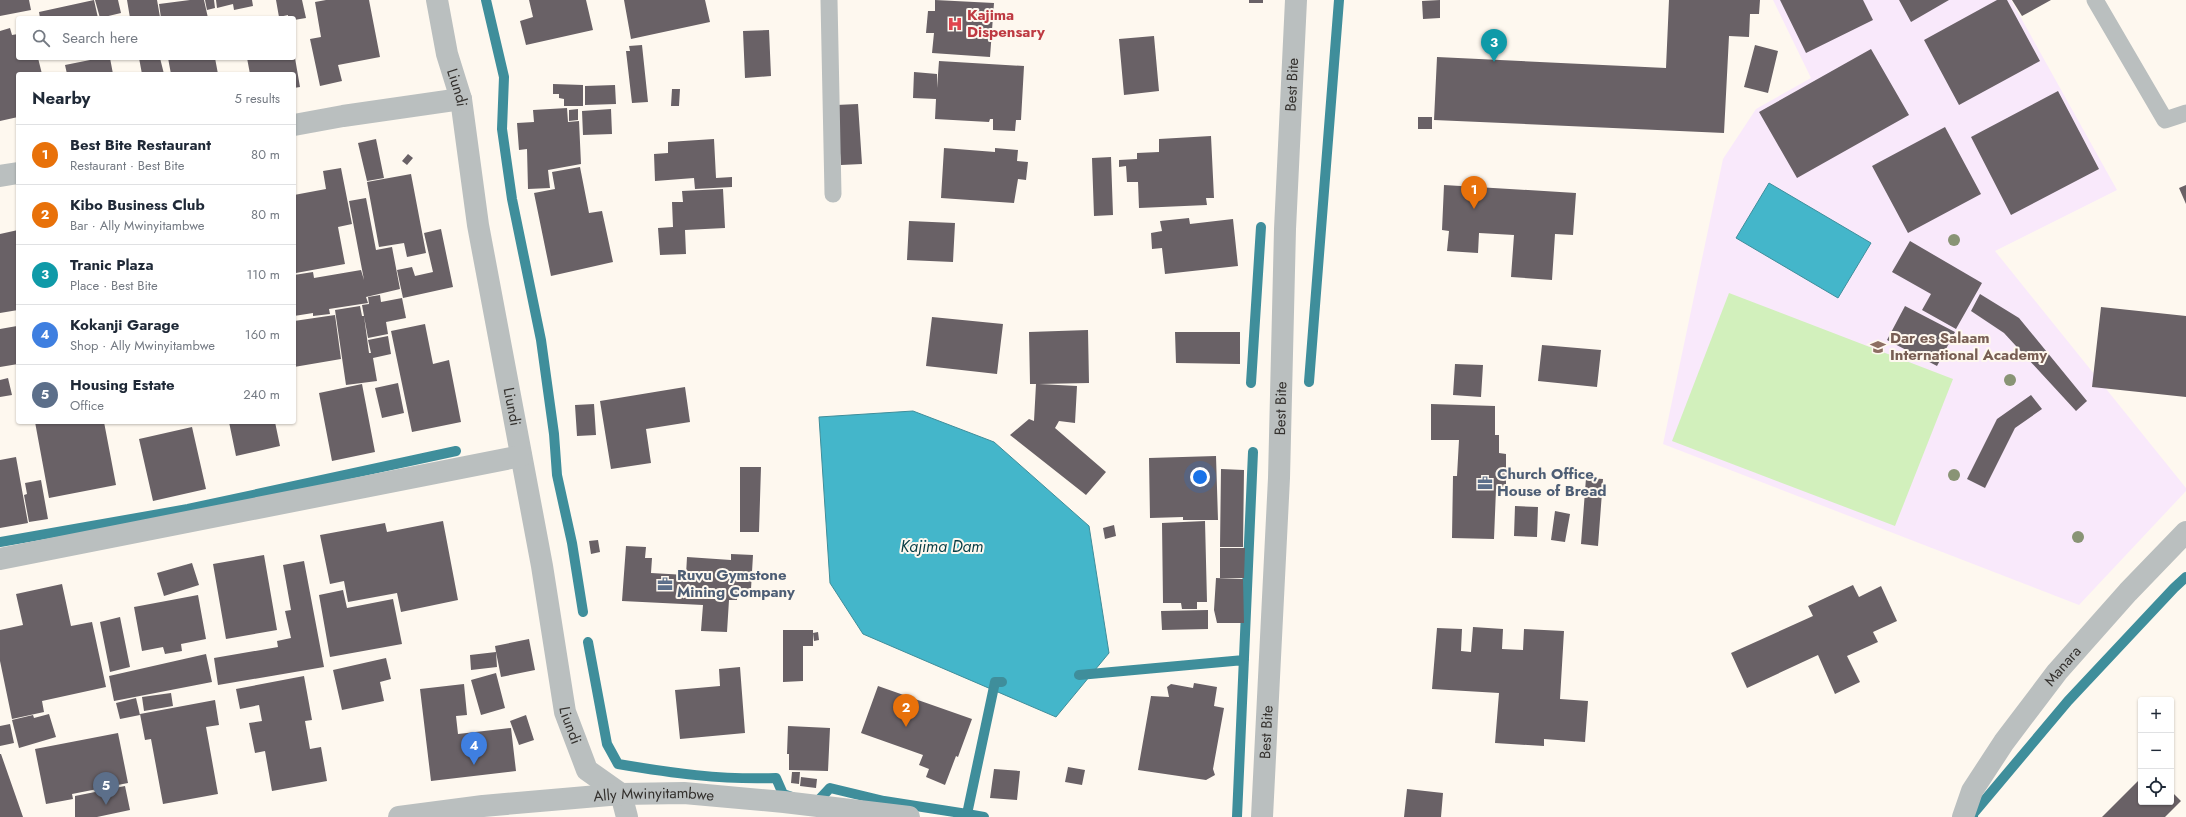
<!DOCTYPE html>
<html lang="en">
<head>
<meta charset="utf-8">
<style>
  body { margin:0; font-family:Jost,sans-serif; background:#f2f2f3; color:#1f2937 }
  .controls { position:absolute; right:12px; bottom:12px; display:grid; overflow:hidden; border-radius:4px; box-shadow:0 1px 3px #0004 }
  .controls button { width:36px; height:36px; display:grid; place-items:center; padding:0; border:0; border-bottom:1px solid #e0e1e3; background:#fff; color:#1f2937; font:20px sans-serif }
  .you { position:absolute; left:1200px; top:477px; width:14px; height:14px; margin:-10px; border:3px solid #fff; border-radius:50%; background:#1a73e8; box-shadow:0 0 0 6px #1a73e833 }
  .badge { display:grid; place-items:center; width:26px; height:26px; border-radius:50%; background:#8e36a3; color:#fff; font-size:13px; font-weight:700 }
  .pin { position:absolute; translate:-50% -33px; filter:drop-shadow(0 1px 2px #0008) }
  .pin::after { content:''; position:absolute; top:21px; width:14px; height:12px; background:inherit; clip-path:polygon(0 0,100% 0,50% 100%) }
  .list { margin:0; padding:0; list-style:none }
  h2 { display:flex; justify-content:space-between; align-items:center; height:52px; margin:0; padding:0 16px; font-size:17px }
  h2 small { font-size:13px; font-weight:400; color:#747a83 }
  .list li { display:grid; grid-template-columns:26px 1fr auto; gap:12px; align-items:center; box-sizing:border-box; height:60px; padding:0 16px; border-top:1px solid #e0e1e3 }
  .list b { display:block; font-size:15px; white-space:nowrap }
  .list p { margin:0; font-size:13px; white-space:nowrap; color:#747a83 }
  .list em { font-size:13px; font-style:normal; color:#747a83 }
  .icon { flex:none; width:22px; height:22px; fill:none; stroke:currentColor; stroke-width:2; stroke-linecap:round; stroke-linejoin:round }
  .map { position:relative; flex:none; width:2186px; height:817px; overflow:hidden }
  .search { position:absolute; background:#fff; box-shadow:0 1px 3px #0004; left:16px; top:16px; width:280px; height:44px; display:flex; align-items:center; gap:10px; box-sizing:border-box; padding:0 14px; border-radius:4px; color:#747a83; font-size:15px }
  .panel { position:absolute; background:#fff; box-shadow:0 1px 3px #0004; left:16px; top:72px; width:280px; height:352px; border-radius:4px }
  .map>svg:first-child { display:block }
  .education { fill:#f9e9fb }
  .green { fill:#d2f0bc }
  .water { fill:#44b6ca; stroke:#3f8e9b }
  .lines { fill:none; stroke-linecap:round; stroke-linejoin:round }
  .stream { stroke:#3f8e9b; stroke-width:10 }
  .building { fill:#696166 }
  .lane { stroke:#babfbf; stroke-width:17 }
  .street { stroke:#babfbf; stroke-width:22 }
  .tree { fill:#899475 }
  .labels { text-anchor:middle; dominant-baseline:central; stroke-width:4; stroke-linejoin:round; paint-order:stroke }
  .health-label { font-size:15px; font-weight:bold; fill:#be3a42; stroke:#fef8ef; text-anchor:start }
  .street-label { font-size:15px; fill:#34312e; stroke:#fef8ef }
  .education-label { font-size:15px; font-weight:bold; fill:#785e54; stroke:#fef8ef; text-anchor:start }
  .service-label { font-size:15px; font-weight:bold; fill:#4e5e75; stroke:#fef8ef; text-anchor:start }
  .water-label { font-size:16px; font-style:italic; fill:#073d45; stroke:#fef8ef }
</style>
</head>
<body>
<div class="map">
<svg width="2186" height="817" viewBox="0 0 2186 817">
  <rect width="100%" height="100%" fill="#fef8ef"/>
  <path class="education" d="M1773 0H2011L2117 190 1995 251 2186 488V491L2079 605 1663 444 1723 159 1756 109 1811 78Z"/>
  <path class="green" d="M1729 293 1953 379 1895 526 1672 441Z"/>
  <path class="water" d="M1769 183 1871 243 1838 298 1736 238Z
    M913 411 994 442 1089 526 1109 653 1056 717 863 634 830 583 819 417Z"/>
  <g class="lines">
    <path class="stream" d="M486 0 504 77 502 129 512 199 541 340 554 434 557 475 572 543 583 612
      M1309 382 1339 0
      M1251 383 1261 227
      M0 542 188 509 456 451
      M588 642 607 744 618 764C672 773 720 780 776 778L783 794 792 797
      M1079 675 1244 660
      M813 802H817L830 788 884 801 967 814
      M984 817 967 814 995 682H1002
      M1237 817 1253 452
      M1973 817V814L2068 701 2174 588 2186 577"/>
  </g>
  <path class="building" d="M0 0H29L31 10 0 16Z
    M94 0 98 18H40L39 12Z
    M95 0H118L121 13 100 18Z
    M127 0H157L160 17 130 18Z
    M190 0H204L208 18H161L159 4Z
    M205 0H214L215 8 207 10Z
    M216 0H252L253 6 234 10 233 4 217 8Z
    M276 0H302L306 18 294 20V18H288V15L279 17Z
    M326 0H369L380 57 338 65 342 81 320 86 310 39 321 37 315 2Z
    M529 0H586L593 30 526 45 520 21 533 17Z
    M624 0H705L710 22 631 39Z
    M935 0 994 3 990 57 932 53 934 33H926L928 11H935Z
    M1249 0H1263V3H1249Z
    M1440 0V18L1423 19 1422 1Z
    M1669 0H1760L1759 14H1750L1749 37 1729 36 1724 133 1434 120 1437 57 1666 68Z
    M1780 0H1863L1873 20 1806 53Z
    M1899 0H1949L1911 22Z
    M1997 0H2007L2040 61 1959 105 1924 40Z
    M2012 0H2051L2022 16Z
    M10 28 12 35 18 34V58H38L42 74H18V117L0 121V31Z
    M769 30 771 76 745 78 743 31Z
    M1154 36 1159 91 1124 95 1119 39Z
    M642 45 648 102 632 103 626 51H630L629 46Z
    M1755 45 1778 51 1768 93 1744 87Z
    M1871 49 1909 115 1797 178 1759 112Z
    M100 58H110L113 74H67L65 65Z
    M139 58H160L164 74H142Z
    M168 58H215L218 74H171Z
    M247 58H295L300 87 294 88V74H250Z
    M939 61 1024 66 1021 120H1016L1015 131 993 130V119H990L989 122 935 119 936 99 913 98 914 72 937 74V88Z
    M553 84 583 85V106H564V99L559 98V94H553Z
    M615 85 616 104 585 105V86Z
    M672 89H680L679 106H671Z
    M2058 91 2099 169 2011 215 1971 137Z
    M858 104 862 164 841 165 836 105Z
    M567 108 568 122 579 121 581 164 548 170 550 188 528 189 527 149 519 150 517 123 534 122 533 110Z
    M578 109V120L569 121V110Z
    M611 109 612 134 583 135 582 111Z
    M1418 117H1432V129H1418Z
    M1945 127 1981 194 1908 233 1872 166Z
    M1211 136 1214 198H1206L1207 205 1139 208 1138 182H1127L1126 166 1119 167V160L1137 159V153L1159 152V139Z
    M376 139 384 178 367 181 358 143Z
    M714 139 716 178 732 177V187L695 189 694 178 655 181 654 154 668 153V142Z
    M944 148 995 152V148L1018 150 1017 161 1028 162 1026 180 1018 179 1014 203 941 198Z
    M408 154 413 158 407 165 402 161Z
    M1111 157 1113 215 1094 216 1092 158Z
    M580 167 589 213 602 211 613 262 551 276 534 193 555 189 552 172Z
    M341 168 352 224 338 227 345 264 296 273 294 260V195L326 189 323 171Z
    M411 174 426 253 407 257 404 243 379 247 367 182Z
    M1444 185 1576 193 1573 235 1555 234 1552 280 1511 277 1514 235 1479 233 1478 253 1447 251 1449 231 1442 230Z
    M2186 185V204L2179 188Z
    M723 189 725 228 685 230 686 254 660 255 658 228 673 227 672 202H683L682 191Z
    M366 198 376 250 392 247 400 289 366 297 368 303 329 309 330 314 313 316V313L294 316V275L313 272 314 278 361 270 364 280 349 201Z
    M1189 218 1190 224 1233 219 1238 266 1165 274 1162 248 1152 249 1151 233 1162 231 1160 221Z
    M909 221 955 223 953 262 907 260Z
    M441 229 453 287 403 298 397 270 412 267 415 276 433 272 424 233Z
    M18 230V310L0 313V234Z
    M1910 241 1982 283 1956 329 1922 310 1931 294 1892 272Z
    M1980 294 2019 318 2087 401 2076 411 2004 333 1971 311Z
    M380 295 381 302 402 298 406 318 386 322 388 334 368 338 362 305 369 304 368 297Z
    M360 306 362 316H364L369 353H371L368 340 388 336 391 354 373 358 377 381 346 385 335 310Z
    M1905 306 1955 332 1937 366 1887 340Z
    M2101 307 2186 316V397L2092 387Z
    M335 315 341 359 294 367V321Z
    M932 317 1003 324 997 374 926 366Z
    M425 324 433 364 449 360 461 422 412 432 391 331Z
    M17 326 18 364 0 367V329Z
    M1088 330 1089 383 1039 384 1077 386 1075 423 1059 421 1055 428 1106 472 1086 495 1010 435 1029 419 1034 421 1036 384H1030L1029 332Z
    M1175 332H1240V364L1176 363Z
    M1542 345 1601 350 1597 387 1538 381Z
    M1455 364 1483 365 1481 397 1453 395Z
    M8 378 12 395 0 397V380Z
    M398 383 404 413 382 418 375 388Z
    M362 384 375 452 332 461 319 393Z
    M685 387 690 422 646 429 651 463 611 469 600 401Z
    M2031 395 2042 409 2015 428 1985 488 1967 479 1997 419Z
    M594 404 596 435 577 436 575 405Z
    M1431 404 1495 406V435H1499V453L1506 454V489H1496L1494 539 1452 538 1453 476H1457L1459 440H1431Z
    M35 422H104L116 485 49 498Z
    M229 422H275L280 446 236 456Z
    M192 427 206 489 153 501 139 439Z
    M1216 456 1218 520H1183V517L1150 518 1149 458Z
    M16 457 28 523 0 528V460Z
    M740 467H761L759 532H740Z
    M1221 469 1244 470 1243 547H1220Z
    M1586 478 1603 479 1598 546 1581 544Z
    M41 480 48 519 29 522 24 495 27 494 25 483Z
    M1515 506 1538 507 1537 537 1514 536Z
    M1555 511 1570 514 1565 542 1551 540Z
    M443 521 458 600 401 612 397 593 348 602 344 581 330 584 320 535 385 523 387 532Z
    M1205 521 1207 602H1197V609H1182L1181 603H1163L1162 523Z
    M1114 525 1116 536 1105 539 1103 528Z
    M598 540 600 552 591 554 589 541Z
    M626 546 646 547 645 558H652L651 573 686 575 687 557 731 560V554L753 555 751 589 738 588 737 600H729L727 632 701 631 703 605 622 601Z
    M1220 548H1245L1244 578H1220Z
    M264 555 277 630 226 639 213 564Z
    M304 561 324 667 218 685 214 658 278 647 277 641 291 638 285 611 291 610 283 565Z
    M192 563 199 585 164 596 157 573Z
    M1216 578 1243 579 1244 623H1217L1214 610Z
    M62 584 71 626 92 622 106 687 42 701 44 712 12 719 0 661V630L23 625 16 594Z
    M1853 585 1859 597 1881 586 1897 621 1873 632 1878 642 1847 656 1860 682 1835 694 1818 655 1747 688 1731 653 1813 616 1808 606Z
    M343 590 347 608 393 599 402 644 330 657 319 595Z
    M198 595 206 639 181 644 182 651 165 654 163 647 142 651 134 607Z
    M1208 610V629L1162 630 1161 611Z
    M120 617 130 667 110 672 100 622Z
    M1473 627 1503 629 1502 649 1523 650 1524 629 1564 631 1560 699 1588 701 1585 742 1544 739V746L1495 743 1499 693 1432 689 1437 628 1462 629 1461 651 1471 652Z
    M783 630H813V646H803V681L783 682Z
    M818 632 819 640 814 641 813 633Z
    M529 639 535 670 501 677 496 652 497 667 471 670 470 655 496 652 495 646Z
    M206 654 212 682 114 701 109 676Z
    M386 658 391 679 380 682 384 701 342 710 333 670Z
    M740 667 745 733 680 739 675 690 720 686 719 669Z
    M496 673 505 708 481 715 471 680Z
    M304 676 312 720 305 721 310 749 321 747 327 781 272 791 265 751 255 753 249 723 262 721 259 705 240 709 236 689Z
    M1194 683 1217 687 1214 706 1224 708 1213 769 1215 775 1206 780 1138 770 1151 696 1169 697 1167 687 1171 684 1193 688Z
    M464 684 467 715 456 716 458 734 511 728 516 771 431 781 420 689Z
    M878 686 972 719 958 757 956 756 945 785 926 777 929 769 919 765 923 755 861 733Z
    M171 693 173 706 144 711 142 697Z
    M136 698 140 715 120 719 116 703Z
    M215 700 219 725 206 727 218 794 163 804 151 739 145 740 140 714Z
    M49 714 56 737 19 748 12 720 33 715 34 718Z
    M526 715 534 740 519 745 510 721Z
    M10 724 14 743 0 746V726Z
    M788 726 830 728 828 771 789 770V754H787Z
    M118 733 128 783 72 794 73 799 46 804 35 749Z
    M0 754H1L23 817H0Z
    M1068 767 1085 770 1082 785 1065 782Z
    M994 769 1020 771 1017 800 990 798Z
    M792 772H800L799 784 791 783Z
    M801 777 817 779 816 788 800 786Z
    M2141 778V802H2171V791L2181 801 2165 817H2102Z
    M125 786 130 810 97 817H75V796Z
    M1407 789 1443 793 1441 817H1404Z"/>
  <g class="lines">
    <path class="lane" d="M829 0 833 194
      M2095 0 2165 120 2186 113"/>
    <g class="street">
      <path id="s1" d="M437 0 447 54 461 99 478 225 542 566 565 712 587 770 621 794 627 817"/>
      <path d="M294 125 343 116 461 99"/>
      <path d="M0 176 18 173"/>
      <path d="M0 559 521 456"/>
      <path id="s2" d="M399 817 483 806 621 794 684 793 784 802 909 817"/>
      <path id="s3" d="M1262 817 1279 478 1285 229 1296 0"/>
      <path id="s4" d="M1963 817 1972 791 2004 742 2057 672 2128 592 2186 532"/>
    </g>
  </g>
  <g class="tree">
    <circle cx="1954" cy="240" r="6"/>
    <circle cx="2010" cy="380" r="6"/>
    <circle cx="1954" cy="475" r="6"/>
    <circle cx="2078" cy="537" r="6"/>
  </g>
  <defs>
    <g id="hospital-bare" transform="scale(1.2)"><path d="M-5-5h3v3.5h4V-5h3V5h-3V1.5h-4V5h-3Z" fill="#e0444e" stroke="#fef8ef" stroke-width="2.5" paint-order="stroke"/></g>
    <g id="school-bare" transform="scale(1.2)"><path d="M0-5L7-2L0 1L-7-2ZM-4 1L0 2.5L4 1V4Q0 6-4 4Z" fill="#8d6e63" stroke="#fef8ef" stroke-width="2.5" paint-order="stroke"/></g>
    <g id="office-bare" transform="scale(1.2)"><path d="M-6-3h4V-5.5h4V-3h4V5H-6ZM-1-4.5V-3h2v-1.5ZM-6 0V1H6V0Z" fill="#5c6f8a" stroke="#fef8ef" stroke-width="2.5" paint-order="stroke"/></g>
  </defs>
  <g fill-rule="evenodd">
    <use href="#hospital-bare" x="955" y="24"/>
    <use href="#school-bare" x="1878" y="347"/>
    <use href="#office-bare" x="1485" y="483"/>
    <use href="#office-bare" x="665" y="584"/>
  </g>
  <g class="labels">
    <g class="health-label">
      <text x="967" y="15">Kajima<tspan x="967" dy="17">Dispensary</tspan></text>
    </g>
    <g class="street-label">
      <text stroke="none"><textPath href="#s3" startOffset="733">Best Bite</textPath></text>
      <text stroke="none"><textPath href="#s1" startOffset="90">Liundi</textPath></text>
      <text stroke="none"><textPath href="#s1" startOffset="414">Liundi</textPath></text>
      <text stroke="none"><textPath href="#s3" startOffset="409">Best Bite</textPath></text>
      <text stroke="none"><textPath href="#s4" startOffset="182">Manara</textPath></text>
      <text stroke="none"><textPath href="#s1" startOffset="738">Liundi</textPath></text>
      <text stroke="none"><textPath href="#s3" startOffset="85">Best Bite</textPath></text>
      <text stroke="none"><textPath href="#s2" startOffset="256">Ally Mwinyitambwe</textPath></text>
    </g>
    <g class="education-label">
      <text x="1890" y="338">Dar es Salaam<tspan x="1890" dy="17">International Academy</tspan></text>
    </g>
    <g class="service-label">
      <text x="1497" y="474">Church Office,<tspan x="1497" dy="17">House of Bread</tspan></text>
      <text x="677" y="575">Ruvu Gymstone<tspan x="677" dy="17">Mining Company</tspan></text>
    </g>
    <g class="water-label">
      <text x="942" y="546">Kajima Dam</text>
    </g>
  </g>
</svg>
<div class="controls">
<button>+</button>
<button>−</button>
<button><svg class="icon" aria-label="locate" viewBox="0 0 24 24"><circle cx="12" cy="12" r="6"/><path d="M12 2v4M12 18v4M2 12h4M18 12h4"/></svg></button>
</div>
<div class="you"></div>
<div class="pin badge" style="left:1474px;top:209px;background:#e8710a">1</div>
<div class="pin badge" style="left:906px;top:727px;background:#e8710a">2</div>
<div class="pin badge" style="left:1494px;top:62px;background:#0f9aa8">3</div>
<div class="pin badge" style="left:474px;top:765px;background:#3f7fe0">4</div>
<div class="pin badge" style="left:106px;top:805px;background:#5c6f8a">5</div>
<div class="search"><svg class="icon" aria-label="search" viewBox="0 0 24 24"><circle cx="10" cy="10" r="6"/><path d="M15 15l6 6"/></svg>Search here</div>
<section class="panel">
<h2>Nearby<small>5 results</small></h2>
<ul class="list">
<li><span class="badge" style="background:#e8710a">1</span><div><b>Best Bite Restaurant</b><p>Restaurant · Best Bite</p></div><em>80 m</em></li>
<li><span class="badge" style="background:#e8710a">2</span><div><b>Kibo Business Club</b><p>Bar · Ally Mwinyitambwe</p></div><em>80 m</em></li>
<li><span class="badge" style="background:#0f9aa8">3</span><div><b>Tranic Plaza</b><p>Place · Best Bite</p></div><em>110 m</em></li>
<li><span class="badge" style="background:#3f7fe0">4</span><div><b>Kokanji Garage</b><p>Shop · Ally Mwinyitambwe</p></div><em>160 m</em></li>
<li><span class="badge" style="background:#5c6f8a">5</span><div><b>Housing Estate</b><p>Office</p></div><em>240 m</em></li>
</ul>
</section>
</div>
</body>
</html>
